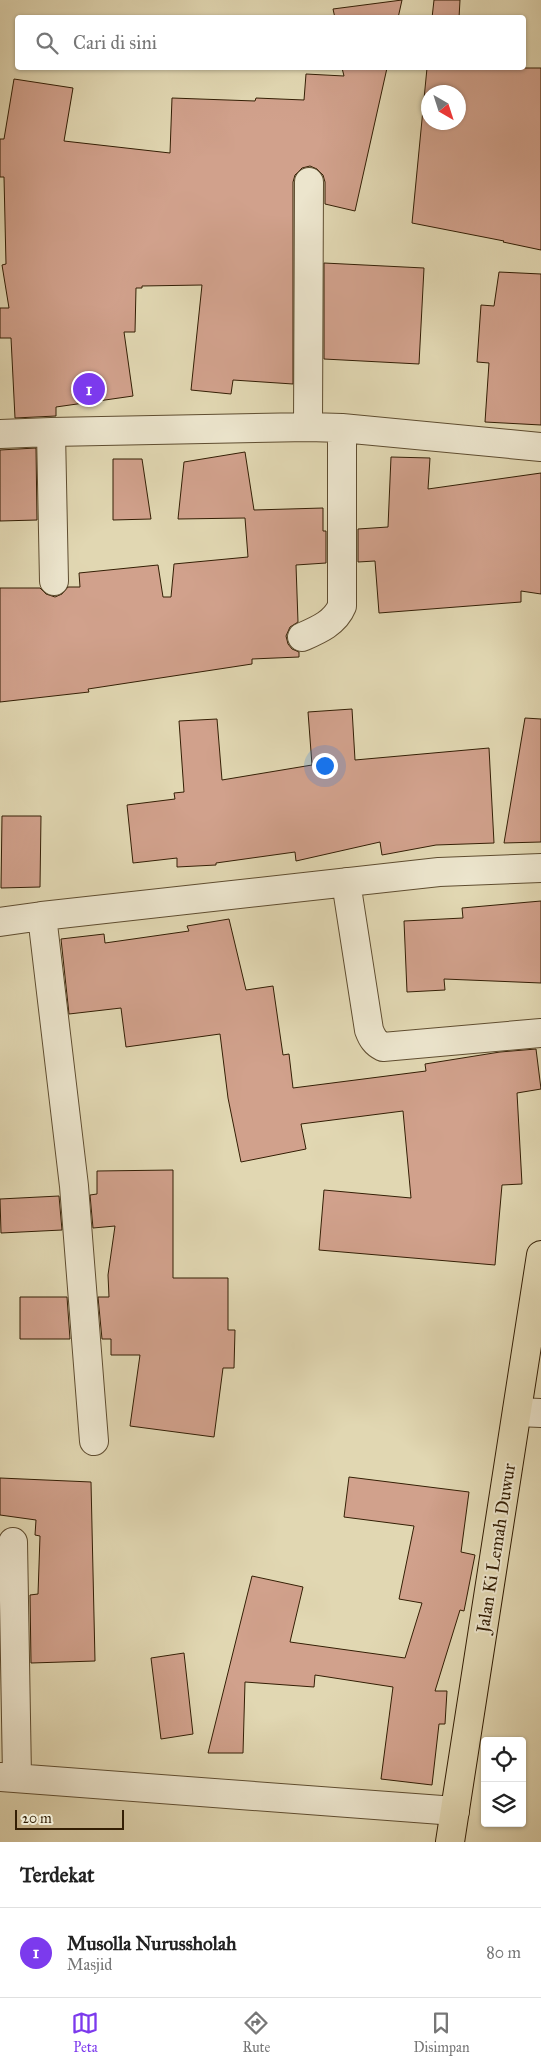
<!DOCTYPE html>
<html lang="id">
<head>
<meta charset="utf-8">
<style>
  body { margin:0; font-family:"IM FELL Great Primer",serif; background:#f2f2f2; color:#222 }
  .controls { position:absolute; right:15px; bottom:15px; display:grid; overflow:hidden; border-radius:5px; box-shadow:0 1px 4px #0004 }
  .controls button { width:45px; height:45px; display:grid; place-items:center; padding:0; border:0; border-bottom:1px solid #e0e0e0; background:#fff; color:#222; font:25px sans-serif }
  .compass { position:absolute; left:421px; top:85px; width:45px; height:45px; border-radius:50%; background:#fff; box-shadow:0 1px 4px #0004; rotate:141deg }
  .scale { position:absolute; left:15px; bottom:12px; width:109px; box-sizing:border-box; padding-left:5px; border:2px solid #341f05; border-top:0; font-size:14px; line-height:18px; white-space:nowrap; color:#341f05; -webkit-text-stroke:4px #ece5cd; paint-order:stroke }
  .you { position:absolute; left:324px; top:765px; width:18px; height:18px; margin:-12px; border:4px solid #fff; border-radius:50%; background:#1a73e8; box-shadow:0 0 0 8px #1a73e833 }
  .badge { display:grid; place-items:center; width:32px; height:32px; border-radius:50%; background:#7c3aed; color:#fff; font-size:16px; font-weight:700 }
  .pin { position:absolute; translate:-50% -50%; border:2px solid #fff; box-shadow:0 1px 5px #0006 }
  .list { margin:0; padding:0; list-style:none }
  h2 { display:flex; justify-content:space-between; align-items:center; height:65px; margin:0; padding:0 20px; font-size:21px }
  h2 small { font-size:16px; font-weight:400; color:#767676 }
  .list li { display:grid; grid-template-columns:32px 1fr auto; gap:15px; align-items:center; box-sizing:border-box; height:90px; padding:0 20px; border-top:1px solid #e0e0e0 }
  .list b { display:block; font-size:19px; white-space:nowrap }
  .list p { margin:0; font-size:16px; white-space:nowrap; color:#767676 }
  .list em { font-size:16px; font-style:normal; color:#767676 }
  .icon { flex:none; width:28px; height:28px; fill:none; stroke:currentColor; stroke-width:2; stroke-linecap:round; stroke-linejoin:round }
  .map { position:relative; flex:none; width:541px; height:1842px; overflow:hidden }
  .search { position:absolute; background:#fff; box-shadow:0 1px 4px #0004; left:15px; right:15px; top:15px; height:55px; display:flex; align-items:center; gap:12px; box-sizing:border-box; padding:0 18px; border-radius:5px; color:#767676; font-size:19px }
  .sheet { height:155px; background:#fff }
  nav { display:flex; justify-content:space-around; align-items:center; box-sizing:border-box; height:70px; border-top:1px solid #e0e0e0; background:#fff; font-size:14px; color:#767676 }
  nav a { display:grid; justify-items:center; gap:2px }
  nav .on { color:#7c3aed }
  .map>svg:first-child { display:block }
  .building { fill:#d1a18c; stroke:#341f05; fill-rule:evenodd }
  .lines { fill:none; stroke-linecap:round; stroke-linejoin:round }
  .minor-casing { stroke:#5f4d30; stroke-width:30 }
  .major-casing { stroke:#341f05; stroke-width:30 }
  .minor { stroke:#ece5cd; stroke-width:28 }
  .major { stroke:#e1d7b2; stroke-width:28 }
  .labels { text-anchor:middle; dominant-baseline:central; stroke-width:4; stroke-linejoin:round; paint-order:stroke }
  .street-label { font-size:18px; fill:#341f05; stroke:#ece5cd }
</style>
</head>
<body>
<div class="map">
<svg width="541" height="1842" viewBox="0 0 541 1842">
  <rect width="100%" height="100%" fill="#e1d7b2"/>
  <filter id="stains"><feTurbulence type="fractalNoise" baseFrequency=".004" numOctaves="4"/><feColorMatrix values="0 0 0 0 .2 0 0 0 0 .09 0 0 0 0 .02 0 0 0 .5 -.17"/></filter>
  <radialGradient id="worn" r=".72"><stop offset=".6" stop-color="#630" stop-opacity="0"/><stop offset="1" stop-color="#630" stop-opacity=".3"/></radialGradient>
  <path class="building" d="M402 0 398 18H335L333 9Z
    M434 0H460L459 18H432Z
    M342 68H387L355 211 325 204V182L323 175 317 169 310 166 302 168 295 175 293 182V384L233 380 231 394 191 390 202 285 142 286V288H136L135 332H124L133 396 56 407V416L15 418 11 338H0V308H9L2 265 6 264 4 177H0V139H4L14 79 73 88 64 141 170 153 172 98 255 101 256 98 304 100 306 74 344 76Z
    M427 68H541V250L503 242 504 241 412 223ZM428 92H458V122H428Z
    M324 263 424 268 419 364 324 359Z
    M499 272 541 274V425L485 422 489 363 477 362 481 305 494 306Z
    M36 448 37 520 0 521V450Z
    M245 452 254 510 323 508V531H326V563L296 565 298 622 290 627 286 636 288 644 292 649 299 652V657L252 659V664L88 689 89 692 0 702V588H40L46 594 55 597 62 594 68 587H80L79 573 158 565 163 597H171L174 564 248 557 245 518 178 519 184 462Z
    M391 457 430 458 428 489 541 473V594L521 591V602L379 613 375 561 358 562V529L388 527Z
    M113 459H142L151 519 113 520Z
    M352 709 355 760 489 748 494 843 436 845 382 855 380 842 296 861 295 852 216 863V865L177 867V858L133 863 127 805 175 799 174 793 184 792 179 721 217 719 222 780 312 765 308 712Z
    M525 718 541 719V842L504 843Z
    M2 816H41L40 887 1 888Z
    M541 901V983L444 979 445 990 407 992 404 921 463 918 462 908Z
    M229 919 246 990 273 986 283 1055 289 1054 293 1088 426 1071 425 1064 500 1052 536 1049 541 1089 517 1093 522 1184 502 1185 495 1265 319 1250 324 1190 411 1198 403 1111 301 1124 306 1149 241 1162 228 1098 220 1034 126 1047 121 1008 69 1014 61 939 104 934 105 943 189 931 187 926Z
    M173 1170V1278H228V1330H235L234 1368H223L214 1437 130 1426 140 1355H111V1339H102L98 1297H109L108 1275 115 1226 93 1228 90 1195 97 1194V1171Z
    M59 1196 62 1230 1 1233 0 1199Z
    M20 1297H67L70 1339H20Z
    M349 1477 469 1492 461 1552 475 1555 464 1611 460 1610 435 1691H447L445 1724H439L432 1785 381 1779 393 1687 315 1675 314 1687 245 1682 243 1753H208L252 1576 303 1587 290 1642 405 1658 422 1603 399 1599 414 1526 344 1517Z
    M0 1478 91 1482 95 1661 31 1663 30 1595 38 1594 40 1536 35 1535 36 1520 0 1515Z
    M184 1653 193 1734 161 1739 151 1658Z"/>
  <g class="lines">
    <g class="minor-casing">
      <path id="minor" d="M308 427 309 182
        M51 432 54 581
        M0 434 51 432 308 427 342 428 541 447
        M302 637C318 630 335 623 342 606V428
        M346 882 369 1030C372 1038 375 1043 383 1047L541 1033
        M42 916 74 1186 94 1441
        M0 922 42 916 439 872 541 868
        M517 1412 541 1413
        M13 1542 17 1777
        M0 1777 455 1811"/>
    </g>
    <g class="major-casing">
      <path id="major" d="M450 1842 541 1255"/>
    </g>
    <use href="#minor" class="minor"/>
    <use href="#major" class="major"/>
  </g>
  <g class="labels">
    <g class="street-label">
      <text transform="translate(496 1548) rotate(-81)">Jalan Ki Lemah Duwur</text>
    </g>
  </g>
  <rect width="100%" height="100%" filter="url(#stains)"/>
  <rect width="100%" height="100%" fill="url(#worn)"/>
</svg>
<div class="controls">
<button><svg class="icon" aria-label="locate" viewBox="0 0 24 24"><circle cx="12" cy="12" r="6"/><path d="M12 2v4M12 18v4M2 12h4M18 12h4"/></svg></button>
<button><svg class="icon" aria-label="layers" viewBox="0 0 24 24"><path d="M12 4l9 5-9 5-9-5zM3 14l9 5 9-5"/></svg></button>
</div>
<svg class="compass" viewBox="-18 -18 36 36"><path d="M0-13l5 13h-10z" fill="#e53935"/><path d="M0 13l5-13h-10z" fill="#767676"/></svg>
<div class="scale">20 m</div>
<div class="you"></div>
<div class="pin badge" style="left:89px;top:389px">1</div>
<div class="search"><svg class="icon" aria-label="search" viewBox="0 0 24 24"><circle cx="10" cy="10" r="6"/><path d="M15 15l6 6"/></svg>Cari di sini</div>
</div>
<section class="sheet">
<h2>Terdekat<small></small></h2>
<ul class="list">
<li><span class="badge">1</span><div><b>Musolla Nurussholah</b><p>Masjid</p></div><em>80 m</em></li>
</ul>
</section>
<nav>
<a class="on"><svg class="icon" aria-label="map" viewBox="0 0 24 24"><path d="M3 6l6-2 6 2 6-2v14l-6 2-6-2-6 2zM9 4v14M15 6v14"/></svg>Peta</a>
<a><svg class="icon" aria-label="directions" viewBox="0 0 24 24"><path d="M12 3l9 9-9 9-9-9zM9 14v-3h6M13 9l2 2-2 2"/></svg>Rute</a>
<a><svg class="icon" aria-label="saved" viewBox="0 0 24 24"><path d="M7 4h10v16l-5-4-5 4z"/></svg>Disimpan</a>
</nav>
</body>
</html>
